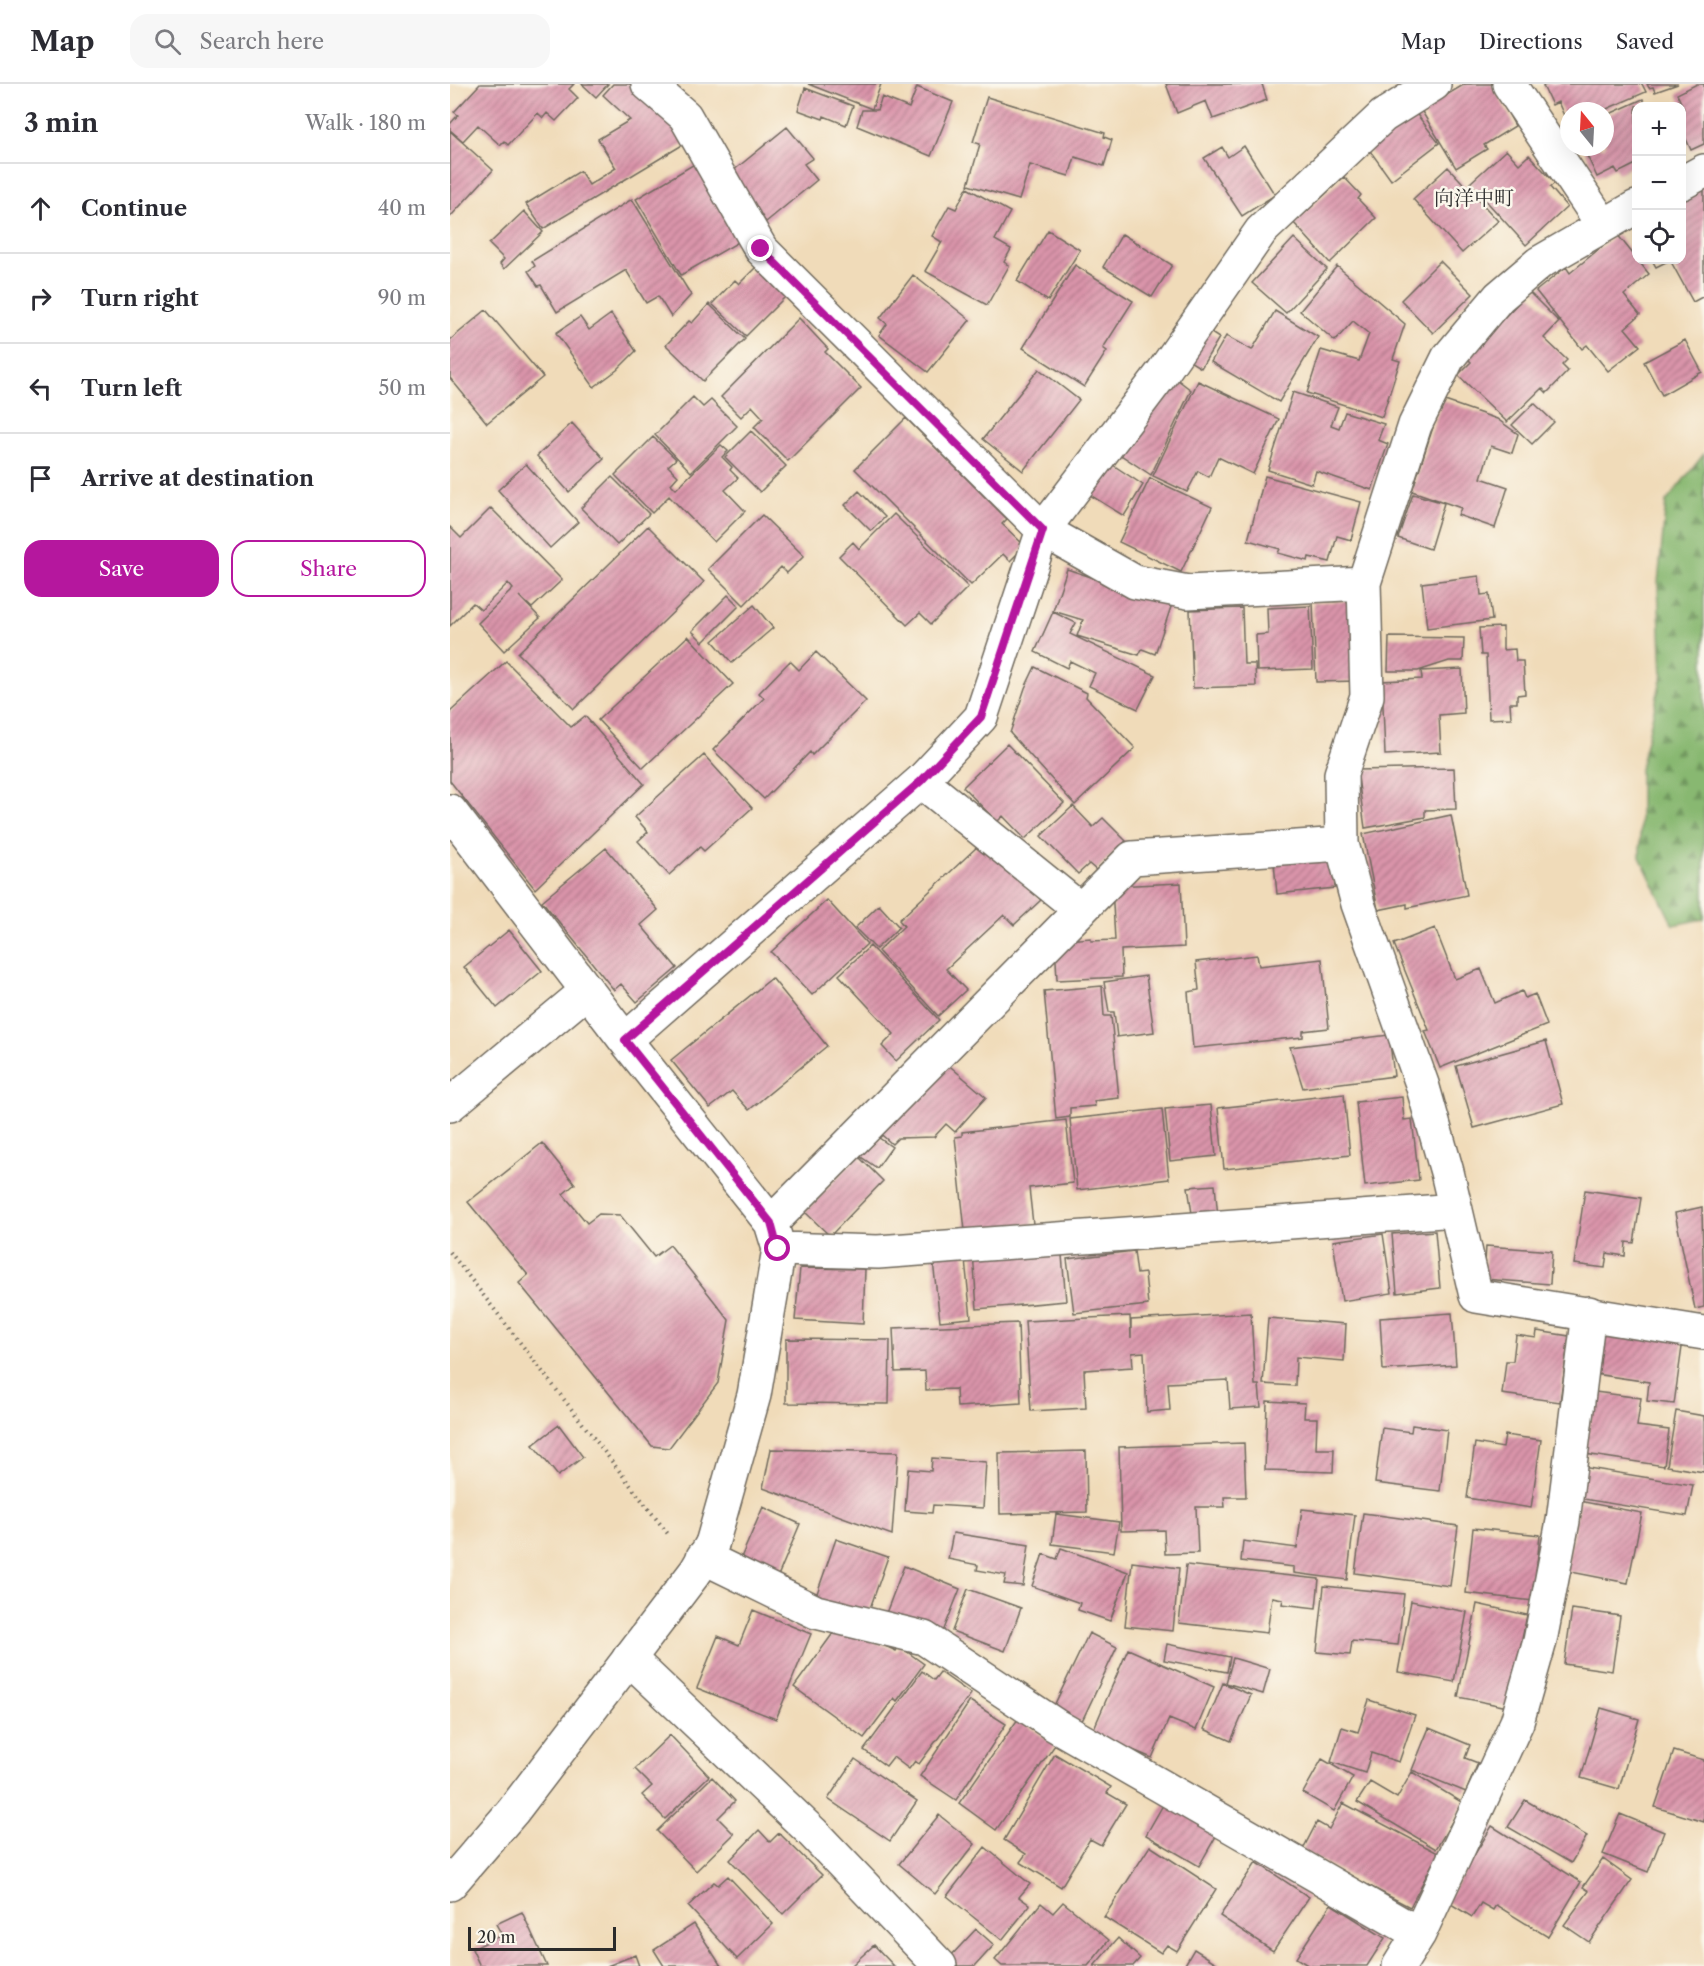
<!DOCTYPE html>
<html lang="en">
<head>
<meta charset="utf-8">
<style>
  body { margin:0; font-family:"Libre Caslon Text","Noto Serif JP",serif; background:#f7f7f7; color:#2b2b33 }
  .controls { position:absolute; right:18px; top:18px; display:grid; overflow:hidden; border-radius:12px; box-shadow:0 6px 24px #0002 }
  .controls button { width:54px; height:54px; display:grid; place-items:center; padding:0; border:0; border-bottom:2px solid #e1e1e2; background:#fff; color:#2b2b33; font:30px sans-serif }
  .compass { position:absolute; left:1110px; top:18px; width:54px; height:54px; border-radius:50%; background:#fff; box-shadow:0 6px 24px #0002; rotate:342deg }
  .scale { position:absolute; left:18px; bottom:15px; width:148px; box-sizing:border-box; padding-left:6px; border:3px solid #2b2b2b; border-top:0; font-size:16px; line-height:21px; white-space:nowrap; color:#2b2b2b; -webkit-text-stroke:4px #fbf7ec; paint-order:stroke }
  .stop { position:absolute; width:18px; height:18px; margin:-14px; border:4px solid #b5179e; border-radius:50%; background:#fff }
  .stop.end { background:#b5179e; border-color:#fff; box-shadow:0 2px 6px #0008 }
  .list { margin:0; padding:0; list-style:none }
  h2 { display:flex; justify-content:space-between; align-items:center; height:78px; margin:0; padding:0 24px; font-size:26px }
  h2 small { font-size:20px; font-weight:400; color:#7c7c81 }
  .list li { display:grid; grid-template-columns:39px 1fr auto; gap:18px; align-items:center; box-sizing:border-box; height:90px; padding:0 24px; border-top:2px solid #e1e1e2 }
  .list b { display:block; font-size:22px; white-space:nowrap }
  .list em { font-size:20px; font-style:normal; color:#7c7c81 }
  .actions { display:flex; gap:12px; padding:18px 24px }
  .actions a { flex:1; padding:14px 0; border:2px solid #b5179e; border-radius:18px; text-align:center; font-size:21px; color:#b5179e }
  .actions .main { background:#b5179e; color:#fff }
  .icon { flex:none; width:33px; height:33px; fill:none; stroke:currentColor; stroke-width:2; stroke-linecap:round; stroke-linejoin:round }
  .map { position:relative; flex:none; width:1254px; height:1882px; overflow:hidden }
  header { display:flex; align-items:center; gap:36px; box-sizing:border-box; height:84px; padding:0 30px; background:#fff; border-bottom:2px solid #e1e1e2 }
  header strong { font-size:28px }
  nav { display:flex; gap:33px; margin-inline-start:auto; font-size:21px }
  .search { width:420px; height:54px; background:#f7f7f7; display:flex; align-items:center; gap:15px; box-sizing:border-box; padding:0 21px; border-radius:18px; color:#7c7c81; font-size:22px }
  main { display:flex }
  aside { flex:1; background:#fff }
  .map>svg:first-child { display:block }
  .forest { fill:url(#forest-firs); stroke:#5a724e; stroke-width:1.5 }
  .building { fill:url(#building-hatch) }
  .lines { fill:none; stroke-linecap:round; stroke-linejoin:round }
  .minor-casing { stroke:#70695d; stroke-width:36 }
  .tertiary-casing { stroke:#70695d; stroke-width:36 }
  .path { stroke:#70695d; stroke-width:4; stroke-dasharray:1.5 4.5; stroke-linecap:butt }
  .minor { stroke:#fff; stroke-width:33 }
  .tertiary { stroke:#fff; stroke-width:33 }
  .route { stroke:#b5179e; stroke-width:8 }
  .labels { text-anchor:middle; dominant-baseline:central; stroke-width:5; stroke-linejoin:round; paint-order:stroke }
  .neighbourhood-label { font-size:20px; fill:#2b2b2b; stroke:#fbf7ec }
</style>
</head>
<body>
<header>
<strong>Map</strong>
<div class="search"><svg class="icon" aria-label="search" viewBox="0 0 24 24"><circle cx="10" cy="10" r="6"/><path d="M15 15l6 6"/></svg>Search here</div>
<nav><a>Map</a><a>Directions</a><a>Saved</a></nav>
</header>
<main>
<aside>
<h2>3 min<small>Walk · 180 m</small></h2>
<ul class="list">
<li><svg class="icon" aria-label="ahead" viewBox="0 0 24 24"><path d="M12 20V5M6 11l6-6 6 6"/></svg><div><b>Continue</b></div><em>40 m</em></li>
<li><svg class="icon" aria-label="right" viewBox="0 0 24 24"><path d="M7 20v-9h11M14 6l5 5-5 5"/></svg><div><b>Turn right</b></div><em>90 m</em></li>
<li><svg class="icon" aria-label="left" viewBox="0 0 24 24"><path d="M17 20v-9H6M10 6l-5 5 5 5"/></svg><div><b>Turn left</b></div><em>50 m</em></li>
<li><svg class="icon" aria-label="arrive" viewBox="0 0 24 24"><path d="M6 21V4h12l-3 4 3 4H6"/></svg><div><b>Arrive at destination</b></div></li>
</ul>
<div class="actions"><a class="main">Save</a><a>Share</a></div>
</aside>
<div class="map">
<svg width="1254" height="1882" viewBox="0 0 1254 1882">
  <defs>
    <pattern id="forest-firs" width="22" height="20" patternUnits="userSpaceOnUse" patternTransform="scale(1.5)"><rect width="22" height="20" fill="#88b871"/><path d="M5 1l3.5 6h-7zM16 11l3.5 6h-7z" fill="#6f965d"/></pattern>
    <pattern id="building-hatch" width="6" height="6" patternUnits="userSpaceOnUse" patternTransform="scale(1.5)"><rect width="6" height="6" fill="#da94aa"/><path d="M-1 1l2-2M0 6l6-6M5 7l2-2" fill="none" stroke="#b1798b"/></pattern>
  </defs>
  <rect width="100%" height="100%" fill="#fbf7ec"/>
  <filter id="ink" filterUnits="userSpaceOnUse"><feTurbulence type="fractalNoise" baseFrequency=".0167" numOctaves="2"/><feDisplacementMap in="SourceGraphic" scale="12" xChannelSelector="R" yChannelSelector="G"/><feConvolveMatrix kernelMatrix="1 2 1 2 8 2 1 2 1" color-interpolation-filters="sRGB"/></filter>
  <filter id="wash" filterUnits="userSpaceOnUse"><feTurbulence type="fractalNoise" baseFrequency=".008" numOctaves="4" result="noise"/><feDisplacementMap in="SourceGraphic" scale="24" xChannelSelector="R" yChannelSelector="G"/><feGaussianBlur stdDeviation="1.35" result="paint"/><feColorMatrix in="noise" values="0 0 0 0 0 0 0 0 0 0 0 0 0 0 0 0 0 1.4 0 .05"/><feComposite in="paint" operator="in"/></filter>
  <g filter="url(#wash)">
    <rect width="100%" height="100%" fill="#f0dbb9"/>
    <path class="forest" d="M1254 370V835L1223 841 1190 773V685L1212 592 1208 499 1216 418Z"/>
    <g id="blocks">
      <path class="building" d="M30 0H124L119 5 128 14 106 37 97 29 93 34 88 29 58 61 54 57 50 61 28 41 13 57 0 46V40L8 31 4 28Z
        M132 0H158L146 13Z
        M163 0H187L239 57 93 145 76 120 130 87 139 101 166 84 148 55 180 36 153 11Z
        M358 0H431L422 25Z
        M716 0H812L817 16 763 35 756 17 727 29Z
        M1015 0H1042L1065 42 1034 61 1037 65 1006 84 971 26Z
        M1098 0H1192L1196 8 1152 27H1119V43L1108 18 1102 21 1093 2Z
        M1197 0H1228L1205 8 1203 3 1199 4Z
        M1247 0H1254V60L1241 66 1232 46V26L1234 25 1227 10Z
        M467 3 503 18 481 72 407 42 412 26H427L432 13 459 24Z
        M355 4 403 22 396 41 374 32 373 35 348 26Z
        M537 13 655 49 654 53 662 56 654 82 625 73 619 92 580 81 569 116 518 101 530 60 523 58Z
        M1193 15 1197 22H1186V80L1168 89 1165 84 1147 93 1133 63H1155V32Z
        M965 28 989 59 941 96 918 64Z
        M337 43 363 74 354 80 367 96 316 138 278 91Z
        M0 47 43 86 0 133Z
        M794 62 825 111 792 132 754 74 772 63 778 73Z
        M1056 66 1069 80 1079 71 1105 99 1100 103 1117 123 1076 161 1020 99Z
        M246 79 292 156 231 191 186 115Z
        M998 83 1048 137 1012 169 963 115Z
        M894 93 911 111 908 115 926 134 880 179 844 139Z
        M1254 97V212L1243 218 1220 176 1206 183 1202 176H1232V109Z
        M517 104 560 128 545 156 561 165 554 178 559 182 537 221 475 187 492 158 482 152 499 122 506 125Z
        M182 115 241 211 221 233 208 212 196 219 176 186 107 228 91 201 88 202 78 187 85 182 82 177Z
        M74 127 93 148 54 185 50 180 54 175 39 160Z
        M598 146 630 166 598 217 567 197Z
        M672 150 722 181 702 213 653 183Z
        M1167 150 1199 190 1174 211 1190 231 1175 244 1190 262 1158 287 1137 261 1132 265 1086 207 1116 183 1120 189Z
        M844 154 877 185 836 229 802 199Z
        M990 177 1023 210 983 249 951 216Z
        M625 181 683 217 653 264 657 267 634 303 573 264Z
        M307 182 337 211 296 252 262 220 285 196 289 200Z
        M887 182 955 240 943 275 950 277 932 333 857 309 871 266 909 277 919 250 903 237 885 257 850 227Z
        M463 191 520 236 478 288 429 251 437 240 430 234Z
        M1079 208 1109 238 1094 254 1117 276 1112 281 1118 287 1097 309 1092 304 1057 338 1008 291 1021 278 1016 273Z
        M259 220 295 255 253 297 216 261 239 237 242 239Z
        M36 226 93 293 37 339 0 294V256Z
        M825 227 868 253 829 318 761 278 776 252 802 266Z
        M161 230 186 267 167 286 144 303 106 249 130 233 139 246Z
        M349 234 378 265 375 268 411 304 338 377 304 343 313 334 302 322 291 333 271 313Z
        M752 243 769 254 751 284 733 273Z
        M1235 256 1252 288 1212 311 1194 278Z
        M589 285 629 316 573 387 533 355Z
        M724 293 741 306 701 391 671 371Z
        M748 297 829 335 803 390 768 373 759 393 748 387 737 408 703 392Z
        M843 308 888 323 881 341 889 344 895 328 934 340 928 356 938 360 922 406 866 387 862 400 818 386Z
        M243 313 253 323 261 316 287 342 241 388 205 351Z
        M992 316 1047 335 1068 350 1062 369 1041 362 1031 394 1058 403 1045 444 1008 431 1011 424 962 407Z
        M1084 319 1104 338 1082 360 1062 341Z
        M456 334 557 435 552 440 575 462 560 477 553 470 521 501 405 385Z
        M122 339 154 375 119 408 87 372Z
        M301 347 336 382 310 408 275 373Z
        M203 353 226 375 218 382 228 392 221 400 226 405 271 361 278 367 272 373 282 383 280 386 288 394 275 406 295 427 264 458 219 412 202 429 165 391Z
        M660 379 693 401 674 432 640 411Z
        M76 380 128 438 100 464 48 406Z
        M815 392 911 418 901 456 887 452 880 478 859 473 858 477 828 469 830 465 798 456Z
        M162 393 199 430 167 461 131 424Z
        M700 394 762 423 731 488 669 458Z
        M409 407 435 433 421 447 395 421Z
        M963 410 994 419 980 465 948 454Z
        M41 424 112 496 82 524 69 512 90 534 54 567 28 539 63 505 58 499 31 526 23 519 0 542V443L11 454Z
        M444 430 518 503 481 540 470 529 457 541 389 472 403 458 409 465Z
        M312 431 354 472 337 489 331 483 294 521 258 485Z
        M198 442 254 498 124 625 68 569Z
        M617 485 722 520 705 570 692 565 689 571 627 552 633 536 603 527Z
        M1029 492 1031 511 1039 510 1042 536 977 544 972 499Z
        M278 511 289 522 253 558 242 547Z
        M904 517 907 597 866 598 863 518Z
        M304 521 323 544 282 579 263 557Z
        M860 522 863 585 807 587 806 551 818 550 817 524Z
        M792 524 794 580H805L806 602 743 604 740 526Z
        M603 528 626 539 620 550 705 591 688 625 639 602 645 589 620 577 617 584 585 568Z
        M1053 543V566L1065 565 1066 577H1073L1075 610 1067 611V619H1060L1061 634 1039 635 1036 571H1031L1029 544Z
        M238 552 283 600 193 684 148 636Z
        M939 553 1014 554 1013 577H999L968 587H938Z
        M366 568 416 617 362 671 360 668 314 715 263 666 314 614 309 609 340 577 349 586Z
        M56 577 121 643 135 632 194 700 85 805 0 697V628Z
        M585 583 637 609 636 613 685 664 625 721 560 649 575 604Z
        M1012 585 1014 629 989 631 991 668 935 671 932 597 972 595 971 587Z
        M557 660 614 719 575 755 553 732 547 738 513 703Z
        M254 671 302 724 254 767 250 763 219 791 188 757 198 748 185 733Z
        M1004 684 1006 725 975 726V733L915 744 907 686Z
        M623 722 643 743 653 734 676 757 646 786 639 780 628 790 591 752Z
        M1001 731 1017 811 957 824V820L928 826 913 750Z
        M528 762 543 766 591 816 564 841 554 831 496 885 516 906 488 932 428 867 454 842 449 836Z
        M156 764 208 826 191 841 227 884 187 918 171 900 164 906 92 817Z
        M882 764 885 804 827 810 823 769Z
        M731 799 734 863 671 866 672 893 607 896 605 857 641 854V857L665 856 662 802Z
        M377 816 417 860 362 911 321 868Z
        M429 821 449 843 426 865 405 844Z
        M985 844 1005 895 1031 885 1045 919 1072 907 1075 914 1085 910 1097 941 990 984 975 947 979 946 944 860Z
        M59 846 92 887 47 924 14 883Z
        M420 862 489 936 446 977 432 962 444 950 389 891Z
        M807 871 809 882 872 875 879 944 853 947V953L743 964 738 908 749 906 746 878Z
        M696 892 704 948 667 953 664 928H659L654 898Z
        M322 894 377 962 299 1026 282 1007 260 1024 221 976Z
        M652 902 654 932H661L669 1014 644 1017 645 1022 620 1024V1033L606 1035 594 907Z
        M939 951 944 992 853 1004 840 963Z
        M1096 957 1113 1020 1024 1044 1006 982Z
        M488 972 536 1013 505 1048 496 1040 484 1053 448 1054 442 1060 425 1045Z
        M894 1010 900 1071 774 1085 768 1024Z
        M952 1013 954 1036 962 1035 969 1096 915 1102 906 1018Z
        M761 1021 766 1072 720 1077 715 1025Z
        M712 1025 719 1095 627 1106 620 1035Z
        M616 1036 623 1099 579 1104 583 1140 515 1147 505 1053 512 1052V1048Z
        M419 1047 442 1063 427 1084 404 1068Z
        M92 1059 125 1100 113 1110 137 1139 149 1130 170 1131 204 1173 220 1161 279 1236 268 1299 219 1364 202 1362 69 1199 78 1191 18 1118Z
        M408 1072 433 1097 380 1152 355 1128Z
        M765 1101 768 1133 743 1136 738 1103Z
        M1135 1106 1191 1114 1184 1159 1176 1158 1175 1172 1157 1169 1155 1184 1124 1180Z
        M1252 1123 1254 1223 1245 1225 1225 1129Z
        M985 1147 990 1204 947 1209 942 1150Z
        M933 1150 942 1209 892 1217 883 1157Z
        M611 1160 616 1217 527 1225 523 1168Z
        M1036 1162 1102 1167 1100 1200 1034 1195Z
        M514 1166 521 1234 490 1237 482 1169Z
        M684 1167 687 1190 695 1189 698 1221 624 1229 617 1175Z
        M350 1184 415 1185 413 1240 345 1236Z
        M801 1229 805 1301H809L811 1323 780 1325 778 1296 718 1299 720 1326 697 1328 694 1268 682 1269 683 1283 634 1286 636 1324 581 1327 575 1237 680 1232 681 1254V1236Z
        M1002 1229 1006 1281 933 1286 930 1234Z
        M818 1234 896 1240 894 1277 846 1273 845 1302 813 1300Z
        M568 1239 571 1319 507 1323 506 1305 476 1306 475 1287 445 1288 443 1244Z
        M1152 1244 1233 1256 1224 1320 1197 1317 1199 1298 1145 1290Z
        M1087 1247 1119 1252 1110 1318 1052 1310 1056 1277H1063L1066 1251 1086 1254Z
        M336 1255 440 1256 439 1320 336 1319Z
        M1145 1308 1191 1314 1187 1342 1219 1346 1214 1382 1135 1370Z
        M817 1317 855 1319 854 1334H867L866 1365H884L883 1388 815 1386Z
        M1226 1327 1254 1332V1388L1217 1382Z
        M109 1341 133 1373 108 1392 83 1361Z
        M962 1341 997 1346 990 1407 925 1399 932 1344 961 1348Z
        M1055 1351 1091 1356 1081 1424 1017 1414 1025 1359 1053 1364Z
        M794 1359 796 1413H774L775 1423H746L748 1469 715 1470 714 1446 671 1447 669 1363Z
        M321 1365 448 1368 442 1451 313 1404Z
        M636 1367 637 1428 550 1430 549 1369Z
        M482 1374 536 1378 533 1424 483 1421 482 1429 455 1427 458 1385 481 1387Z
        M1132 1383 1243 1401 1237 1432 1127 1414Z
        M1129 1417 1192 1429 1178 1499 1116 1487Z
        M313 1423 350 1440 328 1492 290 1476Z
        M852 1425 905 1431 897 1496 844 1489V1483L791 1477 793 1457 847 1464Z
        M913 1429 1008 1442 1000 1502 905 1489Z
        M606 1430 669 1438 664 1468 602 1460Z
        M1023 1444 1090 1451 1083 1517 1016 1509Z
        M503 1449 579 1461 573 1502 554 1500 556 1491 527 1486 528 1481 498 1475Z
        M386 1455 438 1473 417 1533 365 1515Z
        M611 1464 678 1488 660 1537 628 1526 630 1519 582 1502 593 1470 607 1475Z
        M682 1478 729 1484 723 1547 675 1542Z
        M736 1481 869 1495 866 1524 832 1520 833 1515 822 1513 817 1549 729 1539Z
        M454 1482 510 1505 489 1558 433 1537Z
        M874 1502 954 1510 948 1561 902 1557 900 1571 867 1568Z
        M518 1505 571 1524 555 1567 502 1547Z
        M961 1517 1017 1528 1004 1598 948 1588Z
        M1027 1520 1077 1531 1058 1623 1008 1613Z
        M1122 1525 1170 1532 1162 1587 1114 1580Z
        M303 1526 361 1550 326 1635 247 1604 268 1552 289 1561Z
        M389 1541 446 1567 449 1562 474 1580 447 1617 444 1614 414 1654 344 1603Z
        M639 1549 667 1563 631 1639 602 1626Z
        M717 1560 780 1573 777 1588 714 1576Z
        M678 1565 764 1603 746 1646 719 1635 702 1674 642 1649Z
        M783 1574 820 1585 813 1610 776 1599Z
        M472 1587 484 1596 490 1588 521 1610 469 1680 465 1677 459 1685 443 1673 436 1682 414 1666Z
        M773 1599 801 1611 781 1657 754 1645Z
        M919 1616 965 1631 949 1678 921 1669 915 1689 881 1678 892 1643 908 1648Z
        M520 1617 556 1640 506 1716 470 1692Z
        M1151 1624 1189 1635 1169 1705 1131 1694Z
        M568 1635 605 1661 546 1746 509 1719Z
        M979 1644 1020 1661 1015 1674 1028 1679 1016 1708 962 1686Z
        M220 1651 259 1692 215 1735 192 1711 202 1702 185 1685Z
        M1224 1667 1254 1676V1738L1205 1723Z
        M605 1670 661 1703 657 1709 676 1720 651 1761 640 1755 611 1803 570 1778 576 1770 554 1756Z
        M405 1675 467 1717 440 1757 378 1715Z
        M872 1675 903 1693 884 1727 853 1709Z
        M962 1688 1013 1719 986 1765 907 1718 920 1698 947 1714Z
        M262 1693 285 1717 268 1734 284 1750 246 1787 207 1747Z
        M717 1714 770 1745 749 1782 696 1751Z
        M1075 1716 1137 1752 1121 1779 1058 1743Z
        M893 1719 988 1769 960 1823 852 1767 867 1738 879 1745Z
        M1170 1730 1214 1748 1198 1788 1153 1770Z
        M489 1731 525 1760 485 1810 449 1780Z
        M1042 1742 1131 1798 1098 1853 1046 1821 1043 1826 1031 1819 1022 1833 996 1817Z
        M309 1746 320 1758 329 1749 372 1791 333 1830 280 1776Z
        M700 1762 766 1805 727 1867 717 1861 711 1869 654 1833Z
        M535 1763 580 1800 569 1813 580 1821 552 1856 497 1812Z
        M1153 1775 1182 1796 1139 1858 1114 1841 1139 1807 1133 1803Z
        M806 1778 859 1813 823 1867 770 1832Z
        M278 1792 323 1840 287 1875 238 1822 264 1798 268 1801Z
        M613 1818 659 1856 638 1882H552L545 1876 591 1819 603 1829Z
        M881 1820 935 1854 917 1882H859L846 1874Z
        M72 1828 97 1882H30L22 1865 52 1851 46 1840Z
        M244 1840 271 1882H214L204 1866Z
        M526 1845 544 1861 525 1882H508L499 1874Z
        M668 1854 690 1874 683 1882H644Z
        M424 1861 444 1882H401Z
        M744 1865 771 1882H734Z
        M185 1871 189 1882H157Z"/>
    </g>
  </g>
  <g filter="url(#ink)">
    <use href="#blocks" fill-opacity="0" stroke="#70695d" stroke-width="1.5"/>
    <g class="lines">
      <g class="minor-casing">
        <path id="minor" d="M198 0 235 32 311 165 593 446 685 498 738 508 914 499
          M1059 0 1153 141
          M1232 99 1254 87
          M1186 123 1089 179 1049 213 998 274 965 341 914 499 917 612 891 690 892 760 908 820 972 1000 997 1088 1026 1212 1254 1249
          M471 697 631 826
          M0 727 175 956 321 1139 329 1165 304 1311 262 1460
          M175 956 471 697 531 633 593 446 713 288 811 147 933 32 984 0
          M0 1021 137 907
          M321 1139 682 774 892 760
          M329 1165 428 1168 1006 1126
          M253 1473 366 1528 474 1554 605 1641 969 1850
          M179 1574 362 1748 490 1882
          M949 1882 969 1850 1067 1638 1090 1557 1113 1437 1139 1229"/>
      </g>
      <g class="tertiary-casing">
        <path id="tertiary" d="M0 1800 63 1727 246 1487 262 1460"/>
      </g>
      <path class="path" d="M0 1168 218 1450"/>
      <use href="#minor" class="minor"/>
      <use href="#tertiary" class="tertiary"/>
    </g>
  </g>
  <g class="lines" filter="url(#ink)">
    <path class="route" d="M311 165 593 446 531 633 471 697 175 956 321 1139 328 1165"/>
  </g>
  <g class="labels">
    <g class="neighbourhood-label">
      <text x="1024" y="114">向洋中町</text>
    </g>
  </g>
</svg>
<div class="controls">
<button>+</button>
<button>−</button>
<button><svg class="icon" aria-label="locate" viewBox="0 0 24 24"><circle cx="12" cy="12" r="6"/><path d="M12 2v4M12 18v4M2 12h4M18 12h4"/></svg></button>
</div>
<svg class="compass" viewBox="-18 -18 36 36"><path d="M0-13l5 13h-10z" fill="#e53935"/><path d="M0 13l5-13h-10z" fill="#7c7c81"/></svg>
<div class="scale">20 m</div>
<div class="stop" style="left:328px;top:1165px"></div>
<div class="stop end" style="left:311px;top:165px"></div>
</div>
</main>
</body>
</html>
